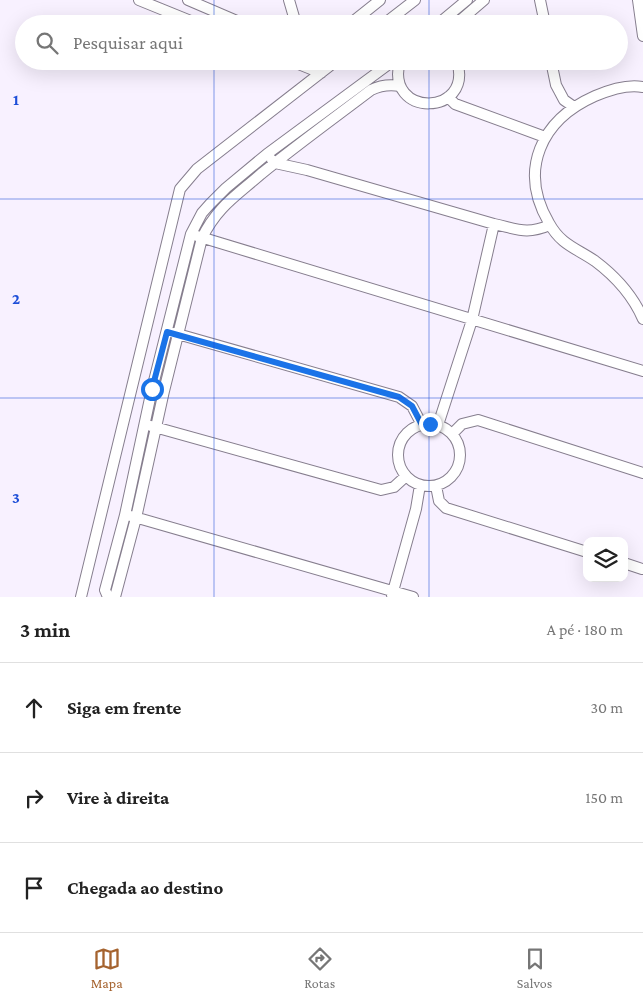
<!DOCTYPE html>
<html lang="pt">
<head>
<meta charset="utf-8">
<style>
  body { margin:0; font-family:"Crimson Pro",serif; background:#f2f2f2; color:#222 }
  .controls { position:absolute; right:15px; bottom:15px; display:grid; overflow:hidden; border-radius:10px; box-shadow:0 5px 20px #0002 }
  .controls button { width:45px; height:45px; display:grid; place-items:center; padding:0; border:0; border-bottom:1px solid #e0e0e0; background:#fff; color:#222; font:25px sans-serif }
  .stop { position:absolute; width:15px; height:15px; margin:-11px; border:4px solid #1a73e8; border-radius:50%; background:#fff }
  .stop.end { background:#1a73e8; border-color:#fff; box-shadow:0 1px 5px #0008 }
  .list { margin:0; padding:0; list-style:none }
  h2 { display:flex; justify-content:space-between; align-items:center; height:65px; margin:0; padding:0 20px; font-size:21px }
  h2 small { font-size:16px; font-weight:400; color:#767676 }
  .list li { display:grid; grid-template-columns:32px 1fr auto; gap:15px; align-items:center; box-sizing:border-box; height:90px; padding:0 20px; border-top:1px solid #e0e0e0 }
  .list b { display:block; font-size:19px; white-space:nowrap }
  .list em { font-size:16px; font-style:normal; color:#767676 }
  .icon { flex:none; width:28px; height:28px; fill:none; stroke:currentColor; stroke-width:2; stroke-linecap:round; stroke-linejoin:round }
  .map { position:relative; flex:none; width:643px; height:597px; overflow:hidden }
  .search { position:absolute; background:#fff; box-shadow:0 5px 20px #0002; left:15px; right:15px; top:15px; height:55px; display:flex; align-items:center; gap:12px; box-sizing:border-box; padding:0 18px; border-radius:28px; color:#767676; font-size:19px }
  .sheet { height:335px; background:#fff }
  nav { display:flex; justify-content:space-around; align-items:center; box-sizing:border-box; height:70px; border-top:1px solid #e0e0e0; background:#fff; font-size:14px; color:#767676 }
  nav a { display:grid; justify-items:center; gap:2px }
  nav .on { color:#a5632f }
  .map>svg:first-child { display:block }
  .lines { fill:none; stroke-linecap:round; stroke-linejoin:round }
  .minor-casing { stroke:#867e8e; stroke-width:12 }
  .minor { stroke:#fff; stroke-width:10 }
  .route { stroke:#1a73e8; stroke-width:6 }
  .grid { fill:none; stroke:#1d4ed8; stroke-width:1; stroke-opacity:0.55 }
  .grid-label { font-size:16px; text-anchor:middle; font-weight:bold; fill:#1d4ed8; stroke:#f8f1ff; stroke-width:4; stroke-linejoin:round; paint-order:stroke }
</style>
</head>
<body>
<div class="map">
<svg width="643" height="597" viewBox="0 0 643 597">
  <rect width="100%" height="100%" fill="#f8f1ff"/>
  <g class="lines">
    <g class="minor-casing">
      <path id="minor" d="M139 0 198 24
        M188 0 244 24
        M289 0 296 24
        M540 0 545 24
        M638 0 643 36
        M350 24 380 0
        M384 24 415 0
        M438 24 467 0
        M456 24 484 0
        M291 61 321 73
        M400 61C384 118 474 117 457 61
        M551 61 556 85 564 100 574 107
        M643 87C628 84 609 90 595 96 541 120 518 170 549 223 561 245 576 248 595 261 615 276 633 296 643 319
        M448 97 455 104 545 137
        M272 160 275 163 307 170 494 224C518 229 526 235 550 225
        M197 236 643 371
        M174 333 399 397 412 406 422 425
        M398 455a31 31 0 1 1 62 0a31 31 0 1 1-62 0Z
        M438 425 472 320 494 224
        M151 426 381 490 394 487 406 476
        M452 434 462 424 478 420 643 473
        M436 486 439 501 446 508 587 552
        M131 516 413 597
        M624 563 642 569
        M392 595 416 509 420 485
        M81 597 180 189 197 169 336 61
        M108 597 105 590 125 515 152 389 191 234 202 213 210 204 226 188 267 154 393 61
        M115 597 136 518 164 391 202 238C217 207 236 196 261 174 297 145 334 118 371 90 381 85 389 84 400 86"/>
    </g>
    <use href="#minor" class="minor"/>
  </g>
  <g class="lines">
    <path class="route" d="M152 389 167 332 399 397 412 406 422 425 430 424"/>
  </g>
  <path class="grid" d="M214 0V24M429 0V24M214 61V597M429 61V597M0 199H643M0 398H643"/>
  <g class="grid-label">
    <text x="16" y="105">1</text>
    <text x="16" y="304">2</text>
    <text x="16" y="503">3</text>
  </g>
</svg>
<div class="controls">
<button><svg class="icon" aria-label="layers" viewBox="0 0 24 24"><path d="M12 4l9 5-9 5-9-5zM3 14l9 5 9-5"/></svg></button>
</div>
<div class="stop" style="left:152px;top:389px"></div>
<div class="stop end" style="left:430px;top:424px"></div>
<div class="search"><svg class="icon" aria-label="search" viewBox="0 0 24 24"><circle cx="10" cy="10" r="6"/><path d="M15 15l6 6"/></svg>Pesquisar aqui</div>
</div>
<section class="sheet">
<h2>3 min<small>A pé · 180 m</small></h2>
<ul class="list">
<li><svg class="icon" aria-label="ahead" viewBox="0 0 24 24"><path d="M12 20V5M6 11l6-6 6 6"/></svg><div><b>Siga em frente</b></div><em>30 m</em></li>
<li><svg class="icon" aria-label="right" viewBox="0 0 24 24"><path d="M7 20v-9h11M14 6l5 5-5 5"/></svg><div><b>Vire à direita</b></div><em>150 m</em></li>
<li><svg class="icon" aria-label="arrive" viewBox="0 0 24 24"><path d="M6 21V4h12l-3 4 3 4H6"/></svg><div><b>Chegada ao destino</b></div></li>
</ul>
</section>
<nav>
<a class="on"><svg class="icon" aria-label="map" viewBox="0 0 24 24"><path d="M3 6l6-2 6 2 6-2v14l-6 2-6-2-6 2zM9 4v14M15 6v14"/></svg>Mapa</a>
<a><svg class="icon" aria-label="directions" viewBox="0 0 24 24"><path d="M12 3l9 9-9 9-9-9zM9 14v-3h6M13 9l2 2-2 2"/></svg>Rotas</a>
<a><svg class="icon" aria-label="saved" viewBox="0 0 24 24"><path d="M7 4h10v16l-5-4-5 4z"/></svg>Salvos</a>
</nav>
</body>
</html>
